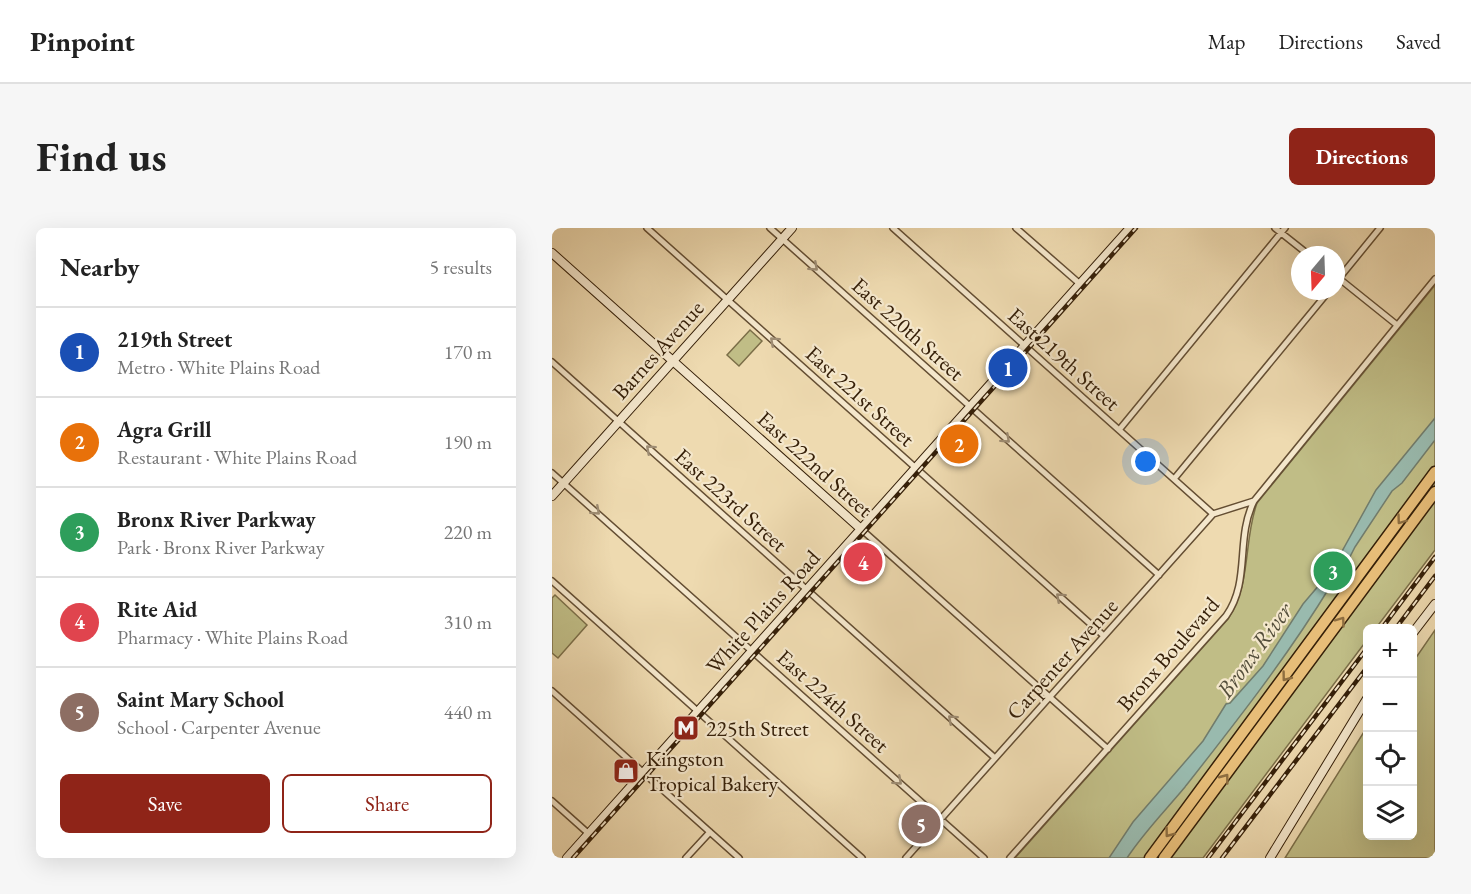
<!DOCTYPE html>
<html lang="en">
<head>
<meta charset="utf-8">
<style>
  body { margin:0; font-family:"EB Garamond",serif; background:#f6f6f6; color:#222 }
  .controls { position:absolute; right:18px; bottom:18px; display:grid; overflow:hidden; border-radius:9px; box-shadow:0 6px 24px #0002 }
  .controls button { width:54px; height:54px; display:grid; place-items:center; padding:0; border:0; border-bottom:2px solid #e0e0e0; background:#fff; color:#222; font:30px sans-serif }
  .compass { position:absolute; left:739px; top:18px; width:54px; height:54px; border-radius:50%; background:#fff; box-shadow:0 6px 24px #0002; rotate:199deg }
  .you { position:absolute; left:594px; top:234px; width:21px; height:21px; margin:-15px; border:4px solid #fff; border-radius:50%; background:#1a73e8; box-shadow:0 0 0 9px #1a73e833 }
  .badge { display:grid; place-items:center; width:39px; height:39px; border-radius:50%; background:#8f2418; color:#fff; font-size:20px; font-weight:700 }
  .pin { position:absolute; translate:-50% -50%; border:3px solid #fff; box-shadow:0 2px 6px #0006 }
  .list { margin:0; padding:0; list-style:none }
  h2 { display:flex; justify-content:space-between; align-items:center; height:78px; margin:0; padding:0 24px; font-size:26px }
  h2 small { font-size:20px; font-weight:400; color:#767676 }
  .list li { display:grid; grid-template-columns:39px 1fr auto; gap:18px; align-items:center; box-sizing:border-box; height:90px; padding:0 24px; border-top:2px solid #e0e0e0 }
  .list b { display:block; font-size:22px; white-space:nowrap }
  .list p { margin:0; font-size:20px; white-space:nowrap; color:#767676 }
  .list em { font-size:20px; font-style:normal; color:#767676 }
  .actions { display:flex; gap:12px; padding:18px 24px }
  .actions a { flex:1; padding:14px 0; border:2px solid #8f2418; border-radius:9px; text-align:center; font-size:21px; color:#8f2418 }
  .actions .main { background:#8f2418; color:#fff }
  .icon { flex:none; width:33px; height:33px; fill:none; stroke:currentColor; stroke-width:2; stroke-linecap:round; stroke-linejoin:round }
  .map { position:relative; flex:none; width:883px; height:630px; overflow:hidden; border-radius:9px }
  header { display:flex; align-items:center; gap:36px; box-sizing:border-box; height:84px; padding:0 30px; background:#fff; border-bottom:2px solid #e0e0e0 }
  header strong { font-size:28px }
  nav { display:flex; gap:33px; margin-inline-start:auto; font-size:21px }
  .intro { display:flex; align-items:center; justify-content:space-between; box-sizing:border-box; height:144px; padding:0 36px }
  h1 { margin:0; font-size:42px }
  .button { padding:15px 27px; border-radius:9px; background:#8f2418; color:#fff; font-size:21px; font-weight:700 }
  main { display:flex; gap:36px; padding:0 36px }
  aside { flex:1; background:#fff; border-radius:9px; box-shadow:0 6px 24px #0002 }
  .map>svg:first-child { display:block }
  .green { fill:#c0bd86; stroke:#7b6e48; stroke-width:1.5 }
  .water { fill:#99baae; stroke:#717c6c; stroke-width:1.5 }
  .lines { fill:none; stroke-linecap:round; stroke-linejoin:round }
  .street-casing { stroke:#644e33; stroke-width:8 }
  .secondary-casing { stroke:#362009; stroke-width:10 }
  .highway-casing { stroke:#362009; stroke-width:13 }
  .street { stroke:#f4e7cc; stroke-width:5 }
  .secondary { stroke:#f4e7cc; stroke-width:8 }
  .highway { stroke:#e7bd78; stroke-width:10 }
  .rail-casing { stroke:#362009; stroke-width:4.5 }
  .rail { stroke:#f4e7cc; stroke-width:2; stroke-dasharray:7; stroke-linecap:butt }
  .oneway { stroke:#9e8d74 }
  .oneway2 { stroke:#8e6e40 }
  .labels { text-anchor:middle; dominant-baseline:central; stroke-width:4.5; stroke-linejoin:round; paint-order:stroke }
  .street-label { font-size:22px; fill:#362009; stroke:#f4e7cc }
  .poi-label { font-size:22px; fill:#362009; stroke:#f4e7cc; text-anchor:start }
  .water-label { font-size:24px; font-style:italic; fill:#544e3b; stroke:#f4e7cc }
</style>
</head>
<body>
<header>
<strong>Pinpoint</strong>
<nav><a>Map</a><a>Directions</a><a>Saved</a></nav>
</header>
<div class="intro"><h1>Find us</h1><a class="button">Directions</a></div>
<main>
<aside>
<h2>Nearby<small>5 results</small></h2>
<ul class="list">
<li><span class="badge" style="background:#1a4fb4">1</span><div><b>219th Street</b><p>Metro · White Plains Road</p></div><em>170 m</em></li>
<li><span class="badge" style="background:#e8710a">2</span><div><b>Agra Grill</b><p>Restaurant · White Plains Road</p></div><em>190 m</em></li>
<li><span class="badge" style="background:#2e9e5b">3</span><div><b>Bronx River Parkway</b><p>Park · Bronx River Parkway</p></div><em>220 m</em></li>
<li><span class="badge" style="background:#e0444e">4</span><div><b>Rite Aid</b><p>Pharmacy · White Plains Road</p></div><em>310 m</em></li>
<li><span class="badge" style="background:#8d6e63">5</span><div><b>Saint Mary School</b><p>School · Carpenter Avenue</p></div><em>440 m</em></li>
</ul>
<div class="actions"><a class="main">Save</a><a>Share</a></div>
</aside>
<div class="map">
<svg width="883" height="630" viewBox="0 0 883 630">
  <rect width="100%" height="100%" fill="#eedab0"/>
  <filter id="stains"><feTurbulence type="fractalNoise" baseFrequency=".00333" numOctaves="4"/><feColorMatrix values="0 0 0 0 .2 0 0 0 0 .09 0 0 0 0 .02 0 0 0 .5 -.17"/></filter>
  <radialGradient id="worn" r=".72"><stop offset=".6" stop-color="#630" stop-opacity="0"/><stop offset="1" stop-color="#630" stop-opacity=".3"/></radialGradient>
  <path class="green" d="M883 57V322L824 400H816L815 412 651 630H463L676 391C700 354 691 314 705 275Z
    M198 102 210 113 187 138 175 127Z
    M3 367 35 397 6 430 0 425V370Z
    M883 402V630H733L815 499 816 608H860L861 434Z"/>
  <path class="water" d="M883 190V212L850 255 840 263 803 319 785 354 779 357C736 428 684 494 633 559 613 583 592 604 575 630H557L581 594 651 513 674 476 678 475 711 438 751 376 779 343 824 262Z"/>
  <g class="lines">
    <g class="street-casing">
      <path id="street" d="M95 0 552 408
        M218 0 607 347
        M341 0 661 286
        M464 0 528 56
        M723 0 757 27
        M784 48 845 97
        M784 54 828 0
        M0 134 443 530
        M567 202 733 0
        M0 245 432 630
        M622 251 777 63
        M309 301 556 521
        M0 353 310 630
        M0 463 187 630
        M0 573 37 606
        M134 630 158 604
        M354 630 661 286 702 273
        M458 630 674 388C699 353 683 311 702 273L883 51"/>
    </g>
    <g class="secondary-casing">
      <path id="secondary" d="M0 25 309 301
        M0 268 240 0
        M860 406 883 376
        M15 630 578 0
        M718 630 816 469"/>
    </g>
    <g class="highway-casing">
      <path id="highway" d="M598 630 883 244
        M612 630 883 264"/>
    </g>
    <use href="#street" class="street"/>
    <use href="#secondary" class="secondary"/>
    <use href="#highway" class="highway"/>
    <g class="rail-casing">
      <path id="rail" d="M830 400 883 329
        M844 400 883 348
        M21 630 584 0
        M656 630 816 419
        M670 630 816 438"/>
    </g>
    <use href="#rail" class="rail"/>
  </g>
  <defs><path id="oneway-chevron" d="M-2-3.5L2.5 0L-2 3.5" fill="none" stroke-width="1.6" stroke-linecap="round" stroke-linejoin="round" transform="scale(1.5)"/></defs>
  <g class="oneway">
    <use href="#oneway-chevron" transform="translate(262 39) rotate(42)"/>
    <use href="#oneway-chevron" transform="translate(222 113) rotate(-138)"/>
    <use href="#oneway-chevron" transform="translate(454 211) rotate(42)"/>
    <use href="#oneway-chevron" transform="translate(98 221) rotate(-138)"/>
    <use href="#oneway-chevron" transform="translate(44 283) rotate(42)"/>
    <use href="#oneway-chevron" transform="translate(508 369) rotate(-138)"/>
    <use href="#oneway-chevron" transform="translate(400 491) rotate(-138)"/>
    <use href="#oneway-chevron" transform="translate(346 553) rotate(42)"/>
  </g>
  <g class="oneway2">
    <use href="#oneway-chevron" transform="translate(849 292) rotate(126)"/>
    <use href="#oneway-chevron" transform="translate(789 393) rotate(-54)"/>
    <use href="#oneway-chevron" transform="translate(734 449) rotate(127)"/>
    <use href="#oneway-chevron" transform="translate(673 550) rotate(-53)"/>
    <use href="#oneway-chevron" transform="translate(617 605) rotate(127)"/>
  </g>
  <defs>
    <g id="metro-square" transform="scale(1.35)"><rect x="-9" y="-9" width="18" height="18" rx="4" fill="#8f2418" stroke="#f4e7cc"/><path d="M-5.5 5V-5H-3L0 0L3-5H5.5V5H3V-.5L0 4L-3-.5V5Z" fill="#fff"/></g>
    <g id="shop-square" transform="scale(1.35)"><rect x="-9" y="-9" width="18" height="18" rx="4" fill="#8f2418" stroke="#f4e7cc"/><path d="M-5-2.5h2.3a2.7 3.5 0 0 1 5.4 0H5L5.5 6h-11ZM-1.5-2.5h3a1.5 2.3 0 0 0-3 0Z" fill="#fff"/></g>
  </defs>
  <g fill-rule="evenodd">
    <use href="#metro-square" x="134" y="500"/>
    <use href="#shop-square" x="74" y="543"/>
  </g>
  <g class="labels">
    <g class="street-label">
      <text transform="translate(356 101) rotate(42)">East 220th Street</text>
      <text transform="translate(106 122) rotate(-48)">Barnes Avenue</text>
      <text transform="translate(512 131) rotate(42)">East 219th Street</text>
      <text transform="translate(308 168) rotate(42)">East 221st Street</text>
      <text transform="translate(263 236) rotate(42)">East 222nd Street</text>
      <text transform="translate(179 272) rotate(42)">East 223rd Street</text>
      <text transform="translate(211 384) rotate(-48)">White Plains Road</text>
      <text transform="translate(616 426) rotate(-49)">Bronx Boulevard</text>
      <text transform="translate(510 431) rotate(-48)">Carpenter Avenue</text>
      <text transform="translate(281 473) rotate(42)">East 224th Street</text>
    </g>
    <g class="poi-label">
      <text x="154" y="500">225th Street</text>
      <text x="94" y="530">Kingston<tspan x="94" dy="25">Tropical Bakery</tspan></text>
    </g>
    <g class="water-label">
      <text transform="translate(702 422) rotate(-54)">Bronx River</text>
    </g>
  </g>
  <rect width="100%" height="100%" filter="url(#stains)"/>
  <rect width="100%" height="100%" fill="url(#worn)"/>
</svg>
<div class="controls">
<button>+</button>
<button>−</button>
<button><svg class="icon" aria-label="locate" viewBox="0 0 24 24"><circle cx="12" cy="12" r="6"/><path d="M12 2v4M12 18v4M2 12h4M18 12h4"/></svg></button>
<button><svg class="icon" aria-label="layers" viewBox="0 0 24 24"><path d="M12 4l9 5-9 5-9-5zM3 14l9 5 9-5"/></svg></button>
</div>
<svg class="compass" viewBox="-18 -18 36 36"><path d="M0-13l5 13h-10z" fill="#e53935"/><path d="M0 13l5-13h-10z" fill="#767676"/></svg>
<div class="you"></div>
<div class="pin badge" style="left:456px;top:140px;background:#1a4fb4">1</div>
<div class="pin badge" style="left:407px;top:216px;background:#e8710a">2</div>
<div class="pin badge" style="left:781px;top:343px;background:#2e9e5b">3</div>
<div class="pin badge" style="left:311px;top:334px;background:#e0444e">4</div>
<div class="pin badge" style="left:369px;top:596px;background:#8d6e63">5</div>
</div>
</main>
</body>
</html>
